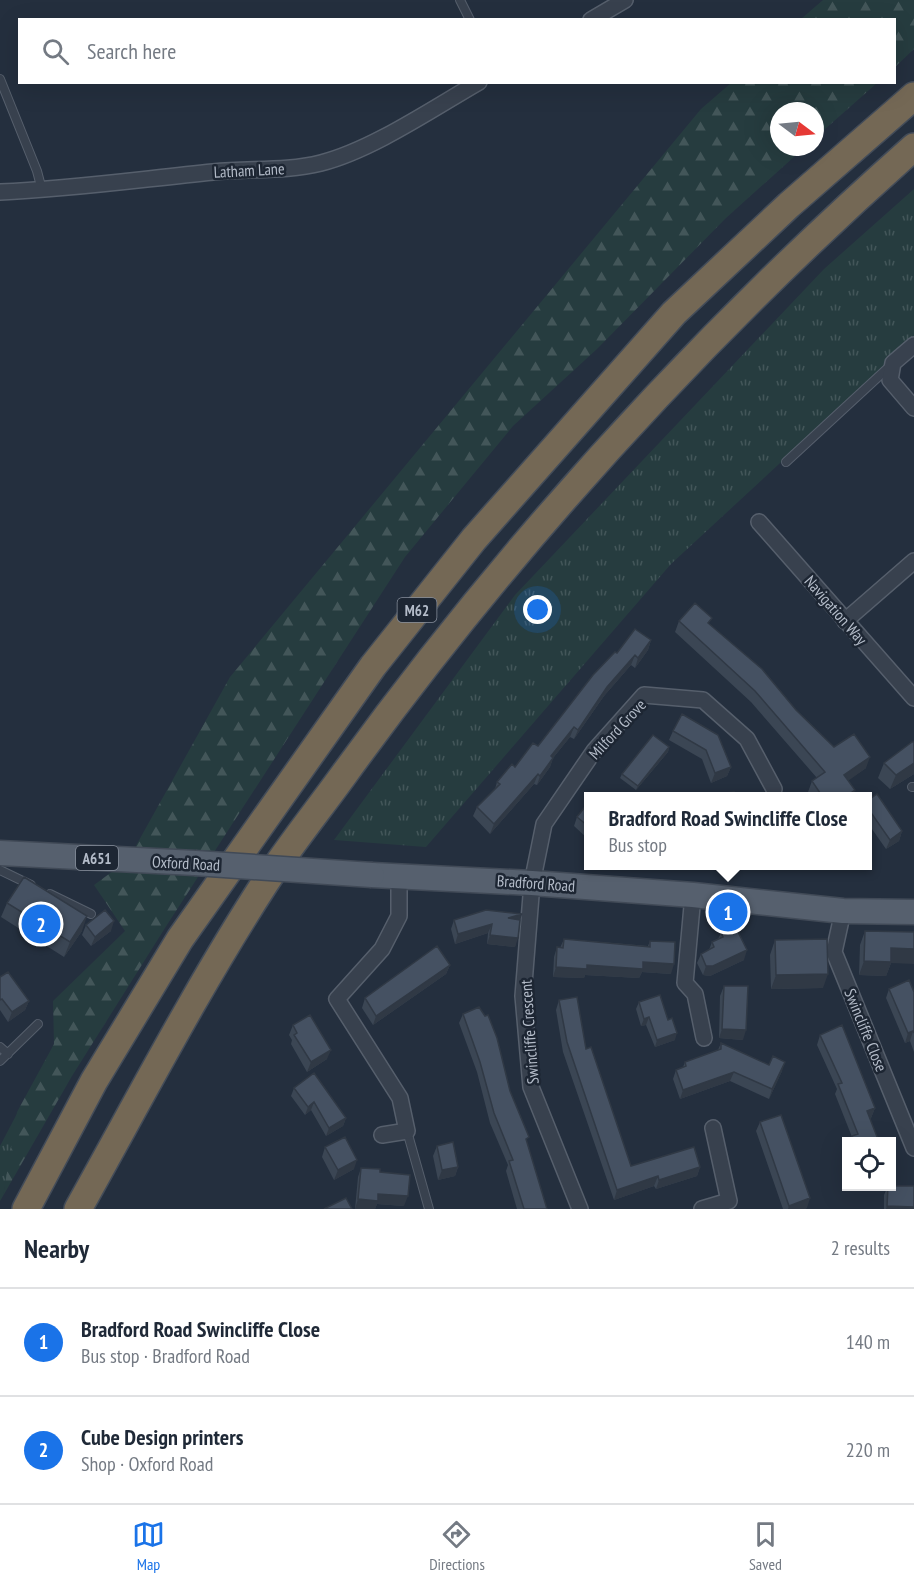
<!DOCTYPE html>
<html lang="en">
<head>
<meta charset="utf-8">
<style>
  body { margin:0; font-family:"PT Sans Narrow",sans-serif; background:#f6f6f7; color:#1f2937 }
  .controls { position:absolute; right:18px; bottom:18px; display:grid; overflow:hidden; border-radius:0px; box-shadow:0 6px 24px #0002 }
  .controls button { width:54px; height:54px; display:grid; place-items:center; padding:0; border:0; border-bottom:2px solid #e0e1e3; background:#fff; color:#1f2937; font:30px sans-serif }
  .compass { position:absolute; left:770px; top:102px; width:54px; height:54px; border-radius:50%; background:#fff; box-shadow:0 6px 24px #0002; rotate:106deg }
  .you { position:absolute; left:538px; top:610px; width:21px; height:21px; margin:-15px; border:4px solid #fff; border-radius:50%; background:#1a73e8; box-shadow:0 0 0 9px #1a73e833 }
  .badge { display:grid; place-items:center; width:39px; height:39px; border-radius:50%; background:#1a73e8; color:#fff; font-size:20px; font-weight:700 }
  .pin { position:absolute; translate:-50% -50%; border:3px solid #fff; box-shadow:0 2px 6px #0006 }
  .popup { position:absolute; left:584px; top:792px; width:288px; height:78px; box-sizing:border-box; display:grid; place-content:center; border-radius:0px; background:#fff; filter:drop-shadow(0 2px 4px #0005); font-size:20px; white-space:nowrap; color:#747a83 }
  .popup b { font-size:22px; color:#1f2937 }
  .popup::after { content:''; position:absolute; left:50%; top:100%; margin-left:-12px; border:12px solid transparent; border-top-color:#fff }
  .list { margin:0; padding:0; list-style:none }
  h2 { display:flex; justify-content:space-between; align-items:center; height:78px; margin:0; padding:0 24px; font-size:26px }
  h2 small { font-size:20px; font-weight:400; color:#747a83 }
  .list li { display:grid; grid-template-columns:39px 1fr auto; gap:18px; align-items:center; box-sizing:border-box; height:108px; padding:0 24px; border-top:2px solid #e0e1e3 }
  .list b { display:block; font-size:22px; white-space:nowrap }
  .list p { margin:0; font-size:20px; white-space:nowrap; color:#747a83 }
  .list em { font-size:20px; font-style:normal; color:#747a83 }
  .icon { flex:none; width:33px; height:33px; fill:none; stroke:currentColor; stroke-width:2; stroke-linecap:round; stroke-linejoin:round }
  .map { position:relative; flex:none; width:914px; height:1209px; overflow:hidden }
  .search { position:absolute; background:#fff; box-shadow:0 6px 24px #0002; left:18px; right:18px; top:18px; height:66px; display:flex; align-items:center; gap:15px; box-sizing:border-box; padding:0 21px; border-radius:0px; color:#747a83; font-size:22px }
  .sheet { height:294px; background:#fff }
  nav { display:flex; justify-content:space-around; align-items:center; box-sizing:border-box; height:84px; border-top:2px solid #e0e1e3; background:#fff; font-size:16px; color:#747a83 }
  nav a { display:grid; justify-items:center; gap:3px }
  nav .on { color:#1a73e8 }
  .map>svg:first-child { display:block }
  .grass { fill:url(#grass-tufts) }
  .forest { fill:url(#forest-firs) }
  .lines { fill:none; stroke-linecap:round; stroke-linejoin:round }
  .lane-casing { stroke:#565f6c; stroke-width:10 }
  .street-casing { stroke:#565f6c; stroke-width:18 }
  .primary-casing { stroke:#414a57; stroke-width:27 }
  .highway-casing { stroke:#434c59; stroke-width:30 }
  .lane { stroke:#38414e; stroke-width:8 }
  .street { stroke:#38414e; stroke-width:15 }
  .primary { stroke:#56606e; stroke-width:24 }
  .highway { stroke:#746855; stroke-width:27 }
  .primary-bridge-casing { stroke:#414a57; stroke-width:27; stroke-linecap:butt }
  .primary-bridge { stroke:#56606e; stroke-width:24 }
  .wall { fill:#3b4654 }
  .shaded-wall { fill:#303945 }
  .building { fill:#455162; stroke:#303945; stroke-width:1.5 }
  .labels { text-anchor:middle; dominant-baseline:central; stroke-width:5; stroke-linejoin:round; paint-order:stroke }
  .shield { fill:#1d2633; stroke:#878f9c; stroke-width:1.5 }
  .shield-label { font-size:15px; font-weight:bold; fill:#b4bcc9 }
  .street-label { font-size:16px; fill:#b4bcc9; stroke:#1d2633 }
</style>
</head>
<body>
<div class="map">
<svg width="914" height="1209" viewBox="0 0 914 1209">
  <defs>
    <pattern id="grass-tufts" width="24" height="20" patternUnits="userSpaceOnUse" patternTransform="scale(1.5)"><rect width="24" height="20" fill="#263c3f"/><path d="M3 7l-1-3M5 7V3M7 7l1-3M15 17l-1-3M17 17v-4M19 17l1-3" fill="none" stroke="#435659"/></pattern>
    <pattern id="forest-firs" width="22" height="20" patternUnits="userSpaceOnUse" patternTransform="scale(1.5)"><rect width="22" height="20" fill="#263c3f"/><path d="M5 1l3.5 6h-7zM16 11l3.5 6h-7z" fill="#435659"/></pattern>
  </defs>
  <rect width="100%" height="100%" fill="#242f3e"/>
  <path class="grass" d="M914 189V339L671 564 426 847 334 840 515 595 824 269Z
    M21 1106 3 1196 0 1201V1146Z"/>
  <path class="forest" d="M823 0H914V49L895 67 894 20 801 19Z
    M731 83H877L815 138V111H779V147H805L726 218 597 349 513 426 405 557 165 928 72 1076 3 1196 17 1112 54 1044 53 1001 125 931 94 885 128 860 230 677 701 109Z"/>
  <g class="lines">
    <g class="lane-casing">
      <path id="lane" d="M460 0 470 20
        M0 79 37 171 42 190
        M786 462 890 366
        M912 787H914
        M0 870 31 885
        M50 894 91 914
        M0 1047 8 1054
        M0 1061 38 1024
        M407 1131 429 1209"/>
    </g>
    <g class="street-casing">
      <path id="street" d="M591 20 625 0
        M0 192C71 189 142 179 213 172 249 168 285 172 321 163 372 150 432 109 479 82
        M914 345 893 363 890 380 914 408
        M759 522 914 698
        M845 621 914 561
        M693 895 685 983 695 994 704 1038
        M843 911 834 952 914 1148
        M382 1135 407 1131 400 1098 337 999 382 949 399 916V876
        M580 1209 531 1087 523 996 532 883 544 824 594 751 644 695 703 700 747 739 774 789
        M702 1209 729 1201 713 1128"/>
    </g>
    <g class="primary-casing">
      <path id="primary" d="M0 853 195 863
        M372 875 532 883 693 895 843 911 914 912"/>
    </g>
    <g class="highway-casing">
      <path id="highway" d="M26 1209 94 1081 180 939 373 666 474 539 674 313 789 205 914 96
        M78 1209C139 1100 197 988 265 883 290 845 319 809 345 773 512 543 702 335 914 147"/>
    </g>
    <use href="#lane" class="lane"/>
    <use href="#street" class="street"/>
    <use href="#primary" class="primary"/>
    <use href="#highway" class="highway"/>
    <g class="primary-bridge-casing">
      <path id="primary-bridge" d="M195 863 372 875"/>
    </g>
    <use href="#primary-bridge" class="primary-bridge"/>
  </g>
  <path class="wall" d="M679 621 710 625 834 747 866 768 848 780 853 796H810L808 792 812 781 817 778 751 702 675 632Z
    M651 640 648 650 635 668 631 665 604 696 574 739 570 737 553 758 550 767 537 785 534 784 490 834 473 816 477 807 495 789 497 782 538 746 617 653Z
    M682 714 731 767 727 776 711 783 702 759 669 740 673 731Z
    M914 742V774L890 789 878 778 884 763Z
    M669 747 668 752 636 790 620 778 622 774Z
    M867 801 902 831 899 841 886 849 867 822Z
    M588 803V839L574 826 577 817Z
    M7 903 82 931 64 957 1 917Z
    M522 914 520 920 515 947 487 944 488 933 455 944 451 929 454 920Z
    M86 925 111 931 91 946 82 935Z
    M865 931 891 963 886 976 859 975 860 945Z
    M721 933 744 960 710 976 703 975 697 963 701 954 709 950 712 942 718 939Z
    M564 939 648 946 650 941 671 974 642 972 639 978 585 975 584 978 553 977 554 957 557 947 560 948Z
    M775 940 823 988 771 989 770 955Z
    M450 965 446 974 373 1025 362 1008 365 998Z
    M0 977 29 1001 25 1010 8 1022 0 1010Z
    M724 986 743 1040 719 1038 720 996Z
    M889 989 914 992V1052L910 1041 905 1043 886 998Z
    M559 1000 586 1049 631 1166 700 1167 697 1176 656 1189 654 1186 614 1200 563 1052 556 1010Z
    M639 1002 675 1040 655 1047 646 1025 641 1026 636 1009Z
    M463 1014 510 1091 527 1143 547 1209H517L506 1171 508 1165 490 1123 477 1072 459 1023Z
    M293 1025 327 1059 307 1072 291 1044 292 1040 289 1035Z
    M820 1035 875 1108 871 1118 870 1119 879 1142H850L852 1137 835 1094 837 1089 817 1045Z
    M721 1043 782 1071 769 1099 730 1081 680 1099 673 1079 676 1070 683 1067 685 1062 718 1050Z
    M294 1088 346 1118 343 1126 326 1136 311 1110 305 1115 291 1096Z
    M760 1122 807 1208 804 1209H783L756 1131Z
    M437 1146 458 1167 455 1176 438 1180 433 1156Z
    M325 1147 354 1169 334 1180 322 1157Z
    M361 1168 380 1172 404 1206 377 1204 375 1209H355L358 1177Z
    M888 1186 914 1209H884V1195Z"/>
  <path class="shaded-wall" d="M651 640 648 650 635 668 638 658Z
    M635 655 631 665 604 696 574 739 578 730 607 687Z
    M574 727 570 737 553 758 550 767 537 785 540 776 551 756Z
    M669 747 668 752 636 790 638 786Z
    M870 757 866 768 841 786 844 775Z
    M914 763V774L890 789 896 775Z
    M731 767 727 776 711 783 715 773Z
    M538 774 534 784 490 834 494 824Z
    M855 790 853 796H846Z
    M902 831 899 841 886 849 890 840Z
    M711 866H736L730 868 710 867Z
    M522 914 519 924 508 918Z
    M87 916 82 931 64 957 70 942Z
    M114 921 111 931 91 946 95 937Z
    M492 924 488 933 455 944 458 934Z
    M490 935 518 938 515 947 487 944Z
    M891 948 914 949V964L891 963 886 976 859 975 864 961Z
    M747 950 744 960 710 976 703 975 706 966Z
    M643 962 674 964 671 974 642 972 639 978 585 975 584 978 553 977 556 967Z
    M450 965 446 974 373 1025 376 1016Z
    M828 974 823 988 771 989 776 975Z
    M29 1001 25 1010 8 1022 12 1012Z
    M649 1017 646 1025 641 1026 644 1019Z
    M722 1029 746 1030 743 1040 719 1038Z
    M913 1031 910 1041 905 1043 908 1033Z
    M677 1033 675 1040 655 1047 657 1040Z
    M331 1050 327 1059 307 1072 311 1062Z
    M785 1062 782 1071 769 1099 772 1089Z
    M734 1072 730 1081 680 1099 683 1090Z
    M314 1102 311 1110 305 1115 308 1107Z
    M875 1108 871 1118 863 1121 867 1111Z
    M346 1118 343 1126 326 1136 329 1128Z
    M357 1160 354 1169 334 1180 338 1170Z
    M458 1167 455 1176 438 1180 442 1170Z
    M700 1167 697 1176 656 1189 659 1180Z
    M658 1176 654 1186 614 1200 617 1190Z
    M378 1194 408 1196 404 1206 377 1204 375 1209H355L358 1199Z
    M810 1198 807 1208 804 1209H788L789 1206Z
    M887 1206 914 1207V1209H886Z"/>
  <path class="building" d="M695 603 712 618 708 623 762 669 796 710 834 747 854 734 870 757 844 775 855 790 846 796H822L812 781 825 772 755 691 679 621Z
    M635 629 651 640 638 658 635 655 607 687 578 730 574 727 551 756 553 758 540 776 538 774 494 824 477 807 500 784 497 782 512 764 515 767 533 743 538 746 593 675 615 652 617 653Z
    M682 714 718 735 731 767 715 773 706 750 673 731Z
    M653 735 669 747 638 786 622 774Z
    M912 742H914V763L896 775 884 763Z
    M734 792 735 796H707V795Z
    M877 794 902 831 890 840 867 807V801Z
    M588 803V826L577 817Z
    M24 877 87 916 70 942 7 903Z
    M105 910 114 921 95 937 86 925Z
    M486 910 522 914 508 918 520 920 518 938 490 935 492 924 458 934 454 920Z
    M735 926 747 950 713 966H706L701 954 714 947 712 942 723 937 721 933Z
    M865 931 914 932V949L891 948V962L864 961Z
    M564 939 650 947V941L675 942 674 964 643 962V969L587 965V969L556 967 557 947 563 948Z
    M827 939 828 974 776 975 775 940Z
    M437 946 450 965 376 1016 365 998Z
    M8 972 29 1001 12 1012 2 999 0 1000V977Z
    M909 980 914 992V1033L913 1031 908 1033 889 989Z
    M724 986H748L746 1030 722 1029Z
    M660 995 668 1020 672 1018 677 1033 657 1040 649 1017 644 1019 639 1002Z
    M577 997 586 1049 591 1047 631 1166 694 1147 700 1167 659 1180 658 1176 617 1190 567 1042 559 1000Z
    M479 1007 485 1016 488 1015 497 1038 510 1091 529 1137 526 1139 547 1209H524L509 1161 513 1160 494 1113 480 1062 463 1014Z
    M310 1015 331 1050 311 1062 294 1035 297 1033 293 1025Z
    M842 1025 875 1108 867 1111 879 1142H854L852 1136 858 1134 838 1084 842 1083 820 1035Z
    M721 1043 769 1065 773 1056 785 1062 772 1089 734 1072 683 1090 676 1070 686 1066 685 1062 721 1049Z
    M314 1073 346 1118 329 1128 314 1102 308 1107 294 1088Z
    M781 1115 810 1198 789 1206 760 1122Z
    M345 1137 357 1160 338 1170 325 1147Z
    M453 1142 458 1167 442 1170 437 1146Z
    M361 1168 380 1169V1172L410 1175 408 1196 378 1194V1201L358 1199Z
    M888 1186H914V1207L887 1206Z
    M346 1198 352 1209H324Z"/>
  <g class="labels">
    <g class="shield">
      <rect x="397.5" y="598" width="39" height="24" rx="4.5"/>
      <rect x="76" y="846" width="42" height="24" rx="4.5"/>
    </g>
    <g class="shield-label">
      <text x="417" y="610">M62</text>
      <text x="97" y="858">A651</text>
    </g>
    <g class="street-label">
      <text transform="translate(249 170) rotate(-3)">Latham Lane</text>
      <text transform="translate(836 610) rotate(49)">Navigation Way</text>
      <text transform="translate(617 729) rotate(-47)">Milford Grove</text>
      <text transform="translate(186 863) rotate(3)">Oxford Road</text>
      <text transform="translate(536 883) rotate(4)">Bradford Road</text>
      <text transform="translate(866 1030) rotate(68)">Swincliffe Close</text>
      <text transform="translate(529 1032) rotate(-94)">Swincliffe Crescent</text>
    </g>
  </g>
</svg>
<div class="controls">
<button><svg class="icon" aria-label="locate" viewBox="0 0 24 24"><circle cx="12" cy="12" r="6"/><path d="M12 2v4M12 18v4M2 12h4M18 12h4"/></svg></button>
</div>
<svg class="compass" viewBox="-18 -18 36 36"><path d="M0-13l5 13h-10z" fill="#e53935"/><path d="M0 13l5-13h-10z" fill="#747a83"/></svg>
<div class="you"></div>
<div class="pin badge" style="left:728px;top:912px">1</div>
<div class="popup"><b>Bradford Road Swincliffe Close</b>Bus stop</div>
<div class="pin badge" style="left:41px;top:924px">2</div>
<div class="search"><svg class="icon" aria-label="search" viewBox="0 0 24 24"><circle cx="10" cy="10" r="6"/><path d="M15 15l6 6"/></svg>Search here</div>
</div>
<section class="sheet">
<h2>Nearby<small>2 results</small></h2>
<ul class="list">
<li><span class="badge">1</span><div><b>Bradford Road Swincliffe Close</b><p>Bus stop · Bradford Road</p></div><em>140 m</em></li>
<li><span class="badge">2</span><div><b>Cube Design printers</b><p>Shop · Oxford Road</p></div><em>220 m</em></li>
</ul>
</section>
<nav>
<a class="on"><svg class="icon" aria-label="map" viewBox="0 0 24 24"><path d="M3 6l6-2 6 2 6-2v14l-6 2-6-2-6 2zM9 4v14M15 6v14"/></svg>Map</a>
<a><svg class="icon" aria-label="directions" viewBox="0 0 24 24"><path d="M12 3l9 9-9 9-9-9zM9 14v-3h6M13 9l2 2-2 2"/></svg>Directions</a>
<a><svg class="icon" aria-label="saved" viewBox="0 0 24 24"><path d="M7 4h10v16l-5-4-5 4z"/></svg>Saved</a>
</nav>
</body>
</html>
